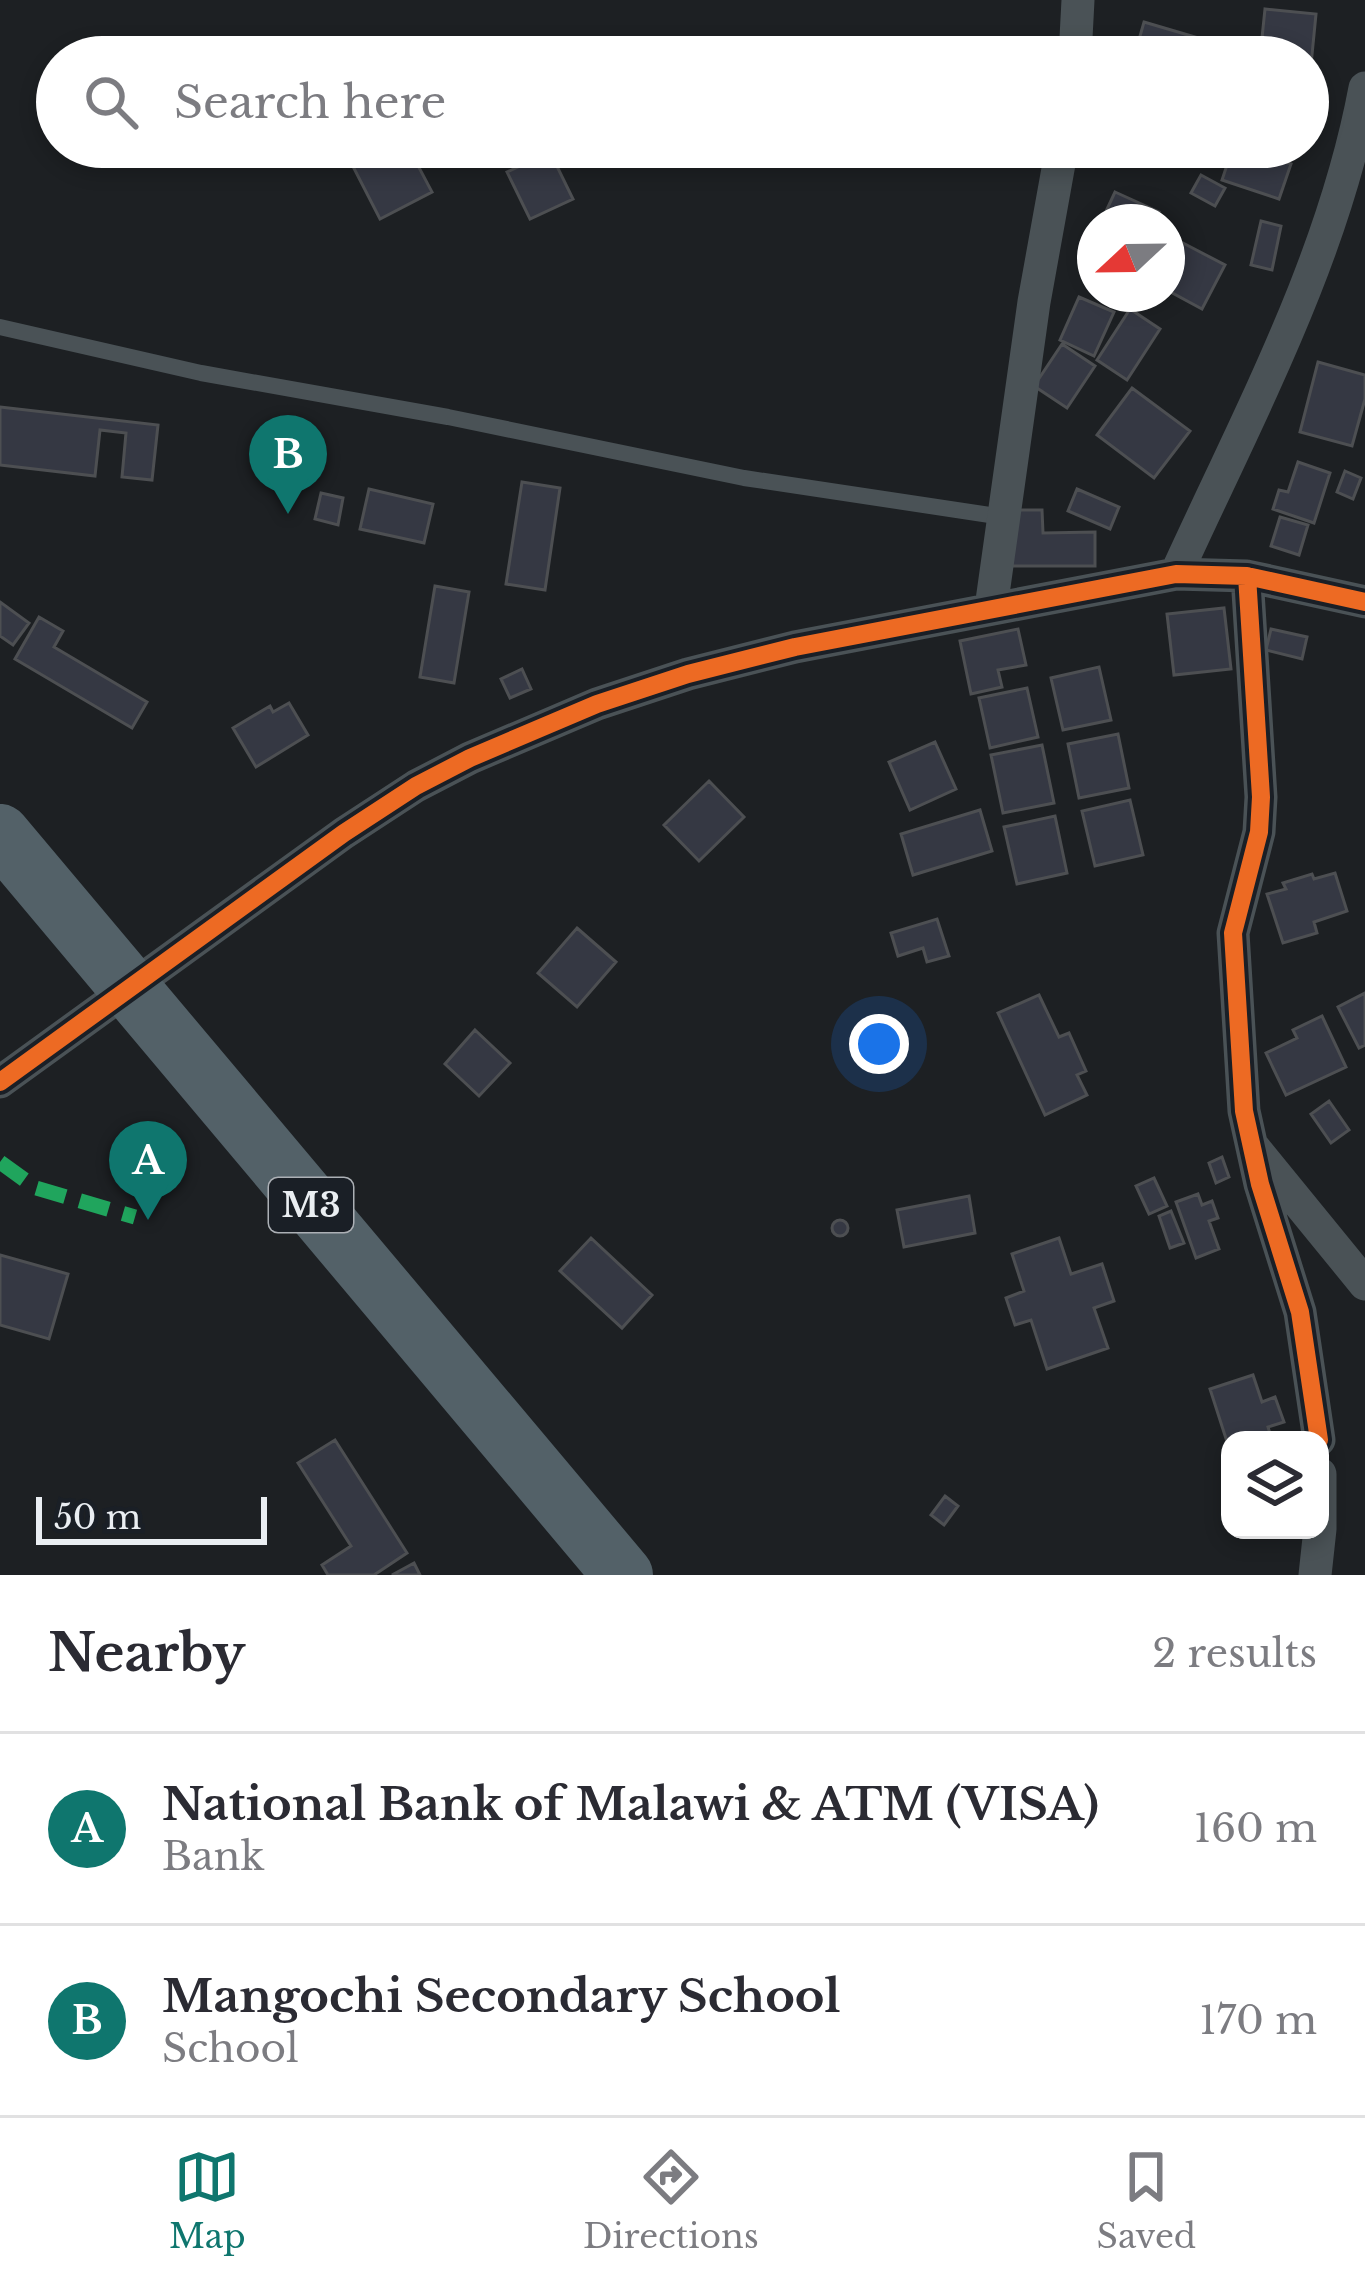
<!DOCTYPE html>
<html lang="en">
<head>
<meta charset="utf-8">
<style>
  body { margin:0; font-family:"Libre Baskerville",serif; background:#f2f2f3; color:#2b2b33 }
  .controls { position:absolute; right:36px; bottom:36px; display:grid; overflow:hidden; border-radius:24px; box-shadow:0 6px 18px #0003 }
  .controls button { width:108px; height:108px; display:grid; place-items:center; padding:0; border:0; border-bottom:3px solid #e1e1e2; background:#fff; color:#2b2b33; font:60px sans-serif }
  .compass { position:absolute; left:1077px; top:204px; width:108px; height:108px; border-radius:50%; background:#fff; box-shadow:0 6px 18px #0003; rotate:248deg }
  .scale { position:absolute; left:36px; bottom:30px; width:231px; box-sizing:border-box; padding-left:12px; border:6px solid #eaeef2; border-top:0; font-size:33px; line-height:42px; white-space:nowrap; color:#eaeef2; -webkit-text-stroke:9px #1a1f26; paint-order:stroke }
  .you { position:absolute; left:879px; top:1044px; width:42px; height:42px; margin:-30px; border:9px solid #fff; border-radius:50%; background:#1a73e8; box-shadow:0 0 0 18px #1a73e833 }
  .badge { display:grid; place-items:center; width:78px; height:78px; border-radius:50%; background:#0f766e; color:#fff; font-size:39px; font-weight:700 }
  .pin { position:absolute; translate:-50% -99px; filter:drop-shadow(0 3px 6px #0008) }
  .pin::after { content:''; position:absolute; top:63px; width:42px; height:36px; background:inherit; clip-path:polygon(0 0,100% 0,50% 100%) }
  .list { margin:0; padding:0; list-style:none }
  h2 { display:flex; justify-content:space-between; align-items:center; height:156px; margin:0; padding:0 48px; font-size:51px }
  h2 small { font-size:39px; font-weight:400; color:#7c7c81 }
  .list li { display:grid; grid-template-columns:78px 1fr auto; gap:36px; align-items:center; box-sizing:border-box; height:192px; padding:0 48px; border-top:3px solid #e1e1e2 }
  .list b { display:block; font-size:45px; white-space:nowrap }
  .list p { margin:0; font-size:39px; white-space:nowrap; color:#7c7c81 }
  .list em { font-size:39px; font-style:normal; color:#7c7c81 }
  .icon { flex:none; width:66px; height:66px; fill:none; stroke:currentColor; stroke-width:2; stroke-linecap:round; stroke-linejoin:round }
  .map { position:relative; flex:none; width:1365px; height:1575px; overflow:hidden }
  .search { position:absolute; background:#fff; box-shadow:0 6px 18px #0003; left:36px; right:36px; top:36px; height:132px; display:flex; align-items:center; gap:30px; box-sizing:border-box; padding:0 42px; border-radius:66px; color:#7c7c81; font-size:45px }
  .sheet { height:540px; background:#fff }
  nav { display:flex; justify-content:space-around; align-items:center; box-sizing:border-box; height:168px; border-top:3px solid #e1e1e2; background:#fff; font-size:33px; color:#7c7c81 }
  nav a { display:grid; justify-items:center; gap:6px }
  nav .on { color:#0f766e }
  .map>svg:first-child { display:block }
  .building { fill:#353843; stroke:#4d4f52; stroke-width:3 }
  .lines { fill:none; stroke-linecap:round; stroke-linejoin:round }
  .lane { stroke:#4a5256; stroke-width:16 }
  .street { stroke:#4a5256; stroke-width:33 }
  .highway { stroke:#536168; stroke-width:60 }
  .quiet { stroke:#20a55d; stroke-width:15; stroke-dasharray:30 15; stroke-linecap:butt }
  .cycleway-casing { stroke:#1a1f26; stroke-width:26 }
  .cycleway { stroke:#ed6a23; stroke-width:18 }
  .labels { text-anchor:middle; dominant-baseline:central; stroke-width:10; stroke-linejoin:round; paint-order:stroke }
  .shield { fill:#1a1f26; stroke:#acb0b5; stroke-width:3 }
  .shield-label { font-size:33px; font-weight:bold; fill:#eaeef2 }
</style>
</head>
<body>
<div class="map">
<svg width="1365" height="1575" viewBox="0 0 1365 1575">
  <rect width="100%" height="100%" fill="#1d2023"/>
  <path class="building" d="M1265 9 1316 14 1311 65 1308 57H1260Z
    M1144 22 1219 44 1216 57H1134Z
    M343 147H396L405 165 415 160 432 192 380 219Z
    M1233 147 1258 152 1263 147 1280 152 1278 159 1291 164 1279 199 1222 180Z
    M550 152 573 199 530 219 507 172Z
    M1201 175 1225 188 1215 206 1191 193Z
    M1115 192 1159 212 1155 222H1101Z
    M1261 221 1281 226 1272 270 1251 265Z
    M1183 243 1225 265 1202 309 1167 290V275Z
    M1079 297 1114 312 1094 356 1060 340Z
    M1130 309 1160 329 1127 380 1097 360Z
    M1062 344 1095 366 1067 408 1034 386Z
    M1318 362 1365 375V399L1352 446 1300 432Z
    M1132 388 1190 431 1154 478 1097 435Z
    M0 407 158 425 152 480 122 477 126 433 100 430 95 476 0 465Z
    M1298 462 1330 473 1314 523 1273 509 1279 490 1288 492Z
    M1345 471 1361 478 1353 499 1337 492Z
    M522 482 560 488 545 590 506 584Z
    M369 489 433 504 424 543 360 529Z
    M1077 489 1119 507 1110 529 1068 511Z
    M321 493 343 498 338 525 315 519Z
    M1012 510H1042L1043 533 1095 532V566H1012Z
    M1280 517 1308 525 1299 555 1271 546Z
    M435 586 469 592 454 683 420 677Z
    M0 602 29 623 13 645 0 636Z
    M1224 608 1231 669 1174 675 1167 614Z
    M39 617 63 631 54 647 147 702 132 728 15 659Z
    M1018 629 1026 665 998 670 1002 687 971 694 960 641Z
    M1271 629 1307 637 1302 659 1266 650Z
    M1099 667 1111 720 1063 730 1051 678Z
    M522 669 531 689 510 698 501 679Z
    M1027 688 1038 737 990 748 979 698Z
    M289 703 308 735 256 767 233 728 270 706 273 712Z
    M1118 734 1129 788 1079 798 1068 744Z
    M935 742 956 789 910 810 889 762Z
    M1042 745 1054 803 1003 813 991 755Z
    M709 781 744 817 699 861 664 825Z
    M1130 800 1143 855 1095 866 1082 811Z
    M980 810 992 851 913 875 901 834Z
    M1055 816 1067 873 1017 884 1004 827Z
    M1335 873 1347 911 1314 922 1317 933 1283 943 1267 894 1286 889 1283 883 1312 874 1314 879Z
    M937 919 949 956 927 962 923 948 898 956 891 933Z
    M577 928 616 962 577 1007 538 973Z
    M1365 993V1045L1359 1048 1338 1007Z
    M1039 995 1059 1037 1069 1033 1086 1071 1077 1075 1087 1095 1045 1115 998 1013Z
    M1322 1016 1346 1067 1286 1095 1266 1053 1297 1038 1293 1030Z
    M475 1030 510 1063 479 1096 445 1064Z
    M1329 1101 1349 1130 1331 1143 1311 1114Z
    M1222 1157 1229 1177 1216 1183 1209 1163Z
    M1154 1178 1167 1206 1149 1214 1136 1186Z
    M1198 1194 1202 1205 1212 1201 1218 1218 1209 1221 1219 1249 1196 1258 1176 1202Z
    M969 1196 975 1233 904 1247 897 1210Z
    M1171 1211 1184 1243 1170 1248 1159 1216Z
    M832 1228a8 8 0 1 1 16 0a8 8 0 1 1-16 0Z
    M591 1238 652 1295 622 1328 560 1271Z
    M1059 1238 1071 1274 1102 1264 1114 1301 1094 1308 1108 1348 1047 1369 1031 1320 1015 1325 1006 1298 1024 1291 1012 1254Z
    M0 1255 68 1274 49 1339 0 1325Z
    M1253 1375 1262 1402 1275 1397 1284 1422 1268 1427 1272 1440H1230V1451L1210 1389Z
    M335 1440 407 1553 374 1575H328L322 1565 351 1546 298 1463Z
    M945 1496 958 1506 944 1525 931 1515Z
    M414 1563 420 1575H392Z"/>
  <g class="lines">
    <path class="lane" d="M0 327 201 373 448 417 744 478 1003 517"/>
    <path class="street" d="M1075 57 1078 0
      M1176 574C1248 416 1333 260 1365 88
      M1247 576 1261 797 1259 832 1233 933 1244 1111 1260 1184 1300 1312 1319 1440
      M991 608 1034 302 1062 147
      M0 1082 344 833 416 786 470 758 597 704 688 674 795 647 1176 574 1247 576 1365 602
      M1254 1148 1365 1284
      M1315 1575 1320 1529V1474"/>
    <path class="highway" d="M0 834 623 1575"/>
    <path class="quiet" d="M0 1162 36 1188 135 1217"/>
    <g class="cycleway-casing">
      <path id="cycleway" d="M1247 576 1261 797 1259 832 1233 933 1244 1111 1260 1184 1300 1312 1319 1440
        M0 1082 344 833 416 786 470 758 597 704 688 674 795 647 1176 574 1247 576 1365 602"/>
    </g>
    <use href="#cycleway" class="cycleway"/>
  </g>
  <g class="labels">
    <rect class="shield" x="269" y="1178" width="84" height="54" rx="9"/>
    <g class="shield-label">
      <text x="311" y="1205">M3</text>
    </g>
  </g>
</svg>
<div class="controls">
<button><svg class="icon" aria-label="layers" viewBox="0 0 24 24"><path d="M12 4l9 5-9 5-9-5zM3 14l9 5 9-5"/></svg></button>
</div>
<svg class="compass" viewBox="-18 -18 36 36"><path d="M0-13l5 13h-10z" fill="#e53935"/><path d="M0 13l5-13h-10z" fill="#7c7c81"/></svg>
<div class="scale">50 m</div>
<div class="you"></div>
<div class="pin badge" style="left:148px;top:1220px">A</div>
<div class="pin badge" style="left:288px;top:514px">B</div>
<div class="search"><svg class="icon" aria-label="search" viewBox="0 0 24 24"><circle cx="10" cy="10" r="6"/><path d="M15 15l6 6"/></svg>Search here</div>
</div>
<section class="sheet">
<h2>Nearby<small>2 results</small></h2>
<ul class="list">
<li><span class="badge">A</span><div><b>National Bank of Malawi &amp; ATM (VISA)</b><p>Bank</p></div><em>160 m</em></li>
<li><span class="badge">B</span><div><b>Mangochi Secondary School</b><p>School</p></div><em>170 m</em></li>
</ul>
</section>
<nav>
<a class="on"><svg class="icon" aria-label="map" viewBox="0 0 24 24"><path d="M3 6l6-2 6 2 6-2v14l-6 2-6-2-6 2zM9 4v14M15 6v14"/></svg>Map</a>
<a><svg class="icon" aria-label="directions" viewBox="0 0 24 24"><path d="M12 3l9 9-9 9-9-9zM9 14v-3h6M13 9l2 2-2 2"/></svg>Directions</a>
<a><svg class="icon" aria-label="saved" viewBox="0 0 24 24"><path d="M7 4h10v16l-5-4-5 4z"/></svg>Saved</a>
</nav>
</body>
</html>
